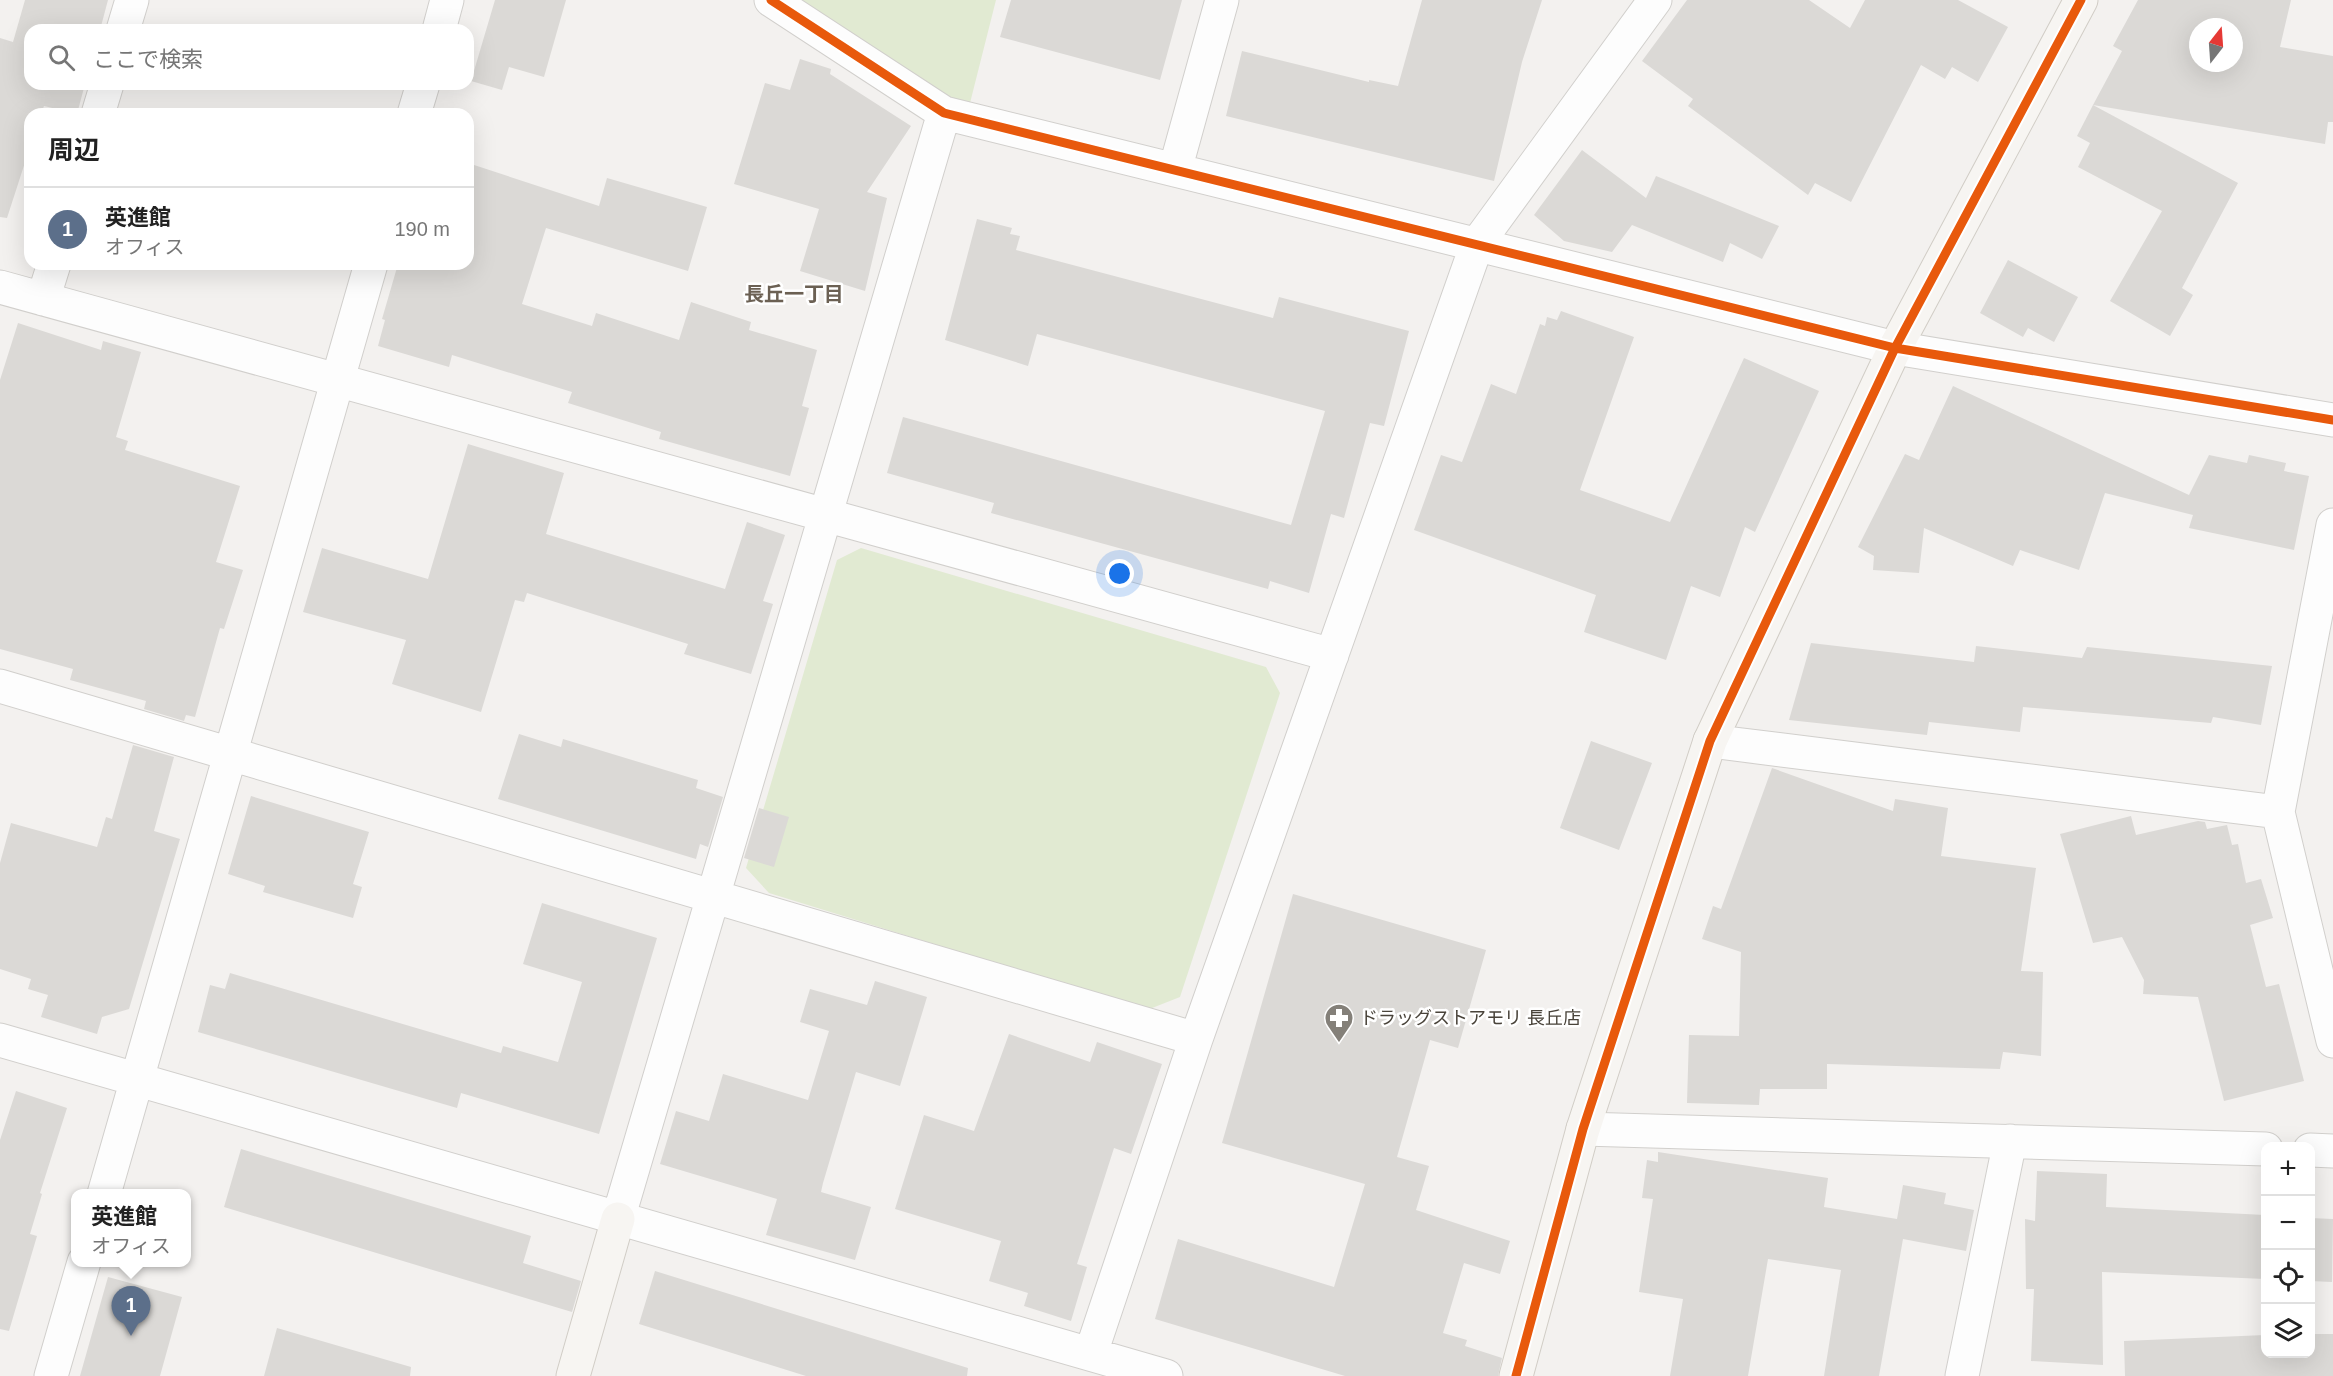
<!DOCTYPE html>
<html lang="ja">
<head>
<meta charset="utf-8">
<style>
  body { margin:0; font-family:Arial,"Noto Sans JP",sans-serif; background:#f6f6f6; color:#222 }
  .controls { position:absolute; right:18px; bottom:18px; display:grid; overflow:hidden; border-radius:12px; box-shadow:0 6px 24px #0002 }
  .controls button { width:54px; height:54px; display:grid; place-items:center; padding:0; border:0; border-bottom:2px solid #e0e0e0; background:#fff; color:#222; font:30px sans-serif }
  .compass { position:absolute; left:2189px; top:18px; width:54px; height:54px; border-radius:50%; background:#fff; box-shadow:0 6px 24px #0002; rotate:17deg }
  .you { position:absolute; left:1120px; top:574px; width:21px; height:21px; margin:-15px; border:4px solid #fff; border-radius:50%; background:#1a73e8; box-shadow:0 0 0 9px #1a73e833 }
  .badge { display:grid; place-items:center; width:39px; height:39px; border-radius:50%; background:#848079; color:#fff; font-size:20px; font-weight:700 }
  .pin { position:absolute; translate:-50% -50px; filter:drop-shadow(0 2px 3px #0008) }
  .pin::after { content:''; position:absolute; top:32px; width:21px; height:18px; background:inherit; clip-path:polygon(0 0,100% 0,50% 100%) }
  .popup { position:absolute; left:71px; top:1189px; width:120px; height:78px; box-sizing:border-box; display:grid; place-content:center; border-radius:12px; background:#fff; filter:drop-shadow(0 2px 4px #0005); font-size:20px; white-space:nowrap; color:#767676 }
  .popup b { font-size:22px; color:#222 }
  .popup::after { content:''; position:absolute; left:50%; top:100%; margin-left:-12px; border:12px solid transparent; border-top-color:#fff }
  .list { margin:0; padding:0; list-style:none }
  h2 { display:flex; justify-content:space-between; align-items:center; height:78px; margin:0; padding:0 24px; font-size:26px }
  h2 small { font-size:20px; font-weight:400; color:#767676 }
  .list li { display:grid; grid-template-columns:39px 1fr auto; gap:18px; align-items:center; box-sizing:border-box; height:84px; padding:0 24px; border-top:2px solid #e0e0e0 }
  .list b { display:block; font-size:22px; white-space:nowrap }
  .list p { margin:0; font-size:20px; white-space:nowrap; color:#767676 }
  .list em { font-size:20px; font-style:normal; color:#767676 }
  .icon { flex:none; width:33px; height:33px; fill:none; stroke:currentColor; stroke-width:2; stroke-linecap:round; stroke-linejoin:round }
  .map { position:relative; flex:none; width:2333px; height:1376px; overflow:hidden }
  .search { position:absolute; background:#fff; box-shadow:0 6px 24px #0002; left:24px; top:24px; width:450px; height:66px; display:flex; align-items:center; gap:15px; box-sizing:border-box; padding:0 21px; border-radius:18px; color:#767676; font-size:22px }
  .panel { position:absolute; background:#fff; box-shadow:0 6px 24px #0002; left:24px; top:108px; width:450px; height:162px; border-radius:18px }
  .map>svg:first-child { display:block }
  .green { fill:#e1ead2 }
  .building { fill:#dbd9d6; fill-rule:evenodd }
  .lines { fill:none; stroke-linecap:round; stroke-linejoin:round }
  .street-casing { stroke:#d1cfcc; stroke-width:35 }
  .secondary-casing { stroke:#d1cdc6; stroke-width:35 }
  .street { stroke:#fdfdfd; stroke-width:33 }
  .secondary { stroke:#f7f5f2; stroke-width:33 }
  .cycleway-casing { stroke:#fff; stroke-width:13 }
  .cycleway { stroke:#e8590c; stroke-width:9 }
  .labels { text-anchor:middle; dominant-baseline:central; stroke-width:5; stroke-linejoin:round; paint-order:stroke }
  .poi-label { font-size:18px; fill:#49433a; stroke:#fff; text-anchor:start }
  .neighbourhood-label { font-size:20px; font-weight:bold; fill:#6b6053; stroke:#fff }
</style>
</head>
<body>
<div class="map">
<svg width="2333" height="1376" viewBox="0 0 2333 1376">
  <rect width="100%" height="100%" fill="#f3f1ef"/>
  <path class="green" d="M790 0H996L970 103H940Z
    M861 548 1266 667 1280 693 1180 997 1147 1010 769 893 746 868 837 560Z"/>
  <path class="building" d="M25 0H108L100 30H30V84H85L77 114 44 106 41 114H30V147L7 218 0 217V38L13 42Z
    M495 0H566L544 77 509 67 502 90 471 81Z
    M1011 0H1182L1160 80 1000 37Z
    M1422 0H1542L1522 62 1494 181 1226 116 1242 51 1369 82V80L1398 86Z
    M1687 0H1809L1850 28 1865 0H1958L2008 27 1978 82 1952 67 1945 79 1921 65 1851 202 1815 183 1808 195 1688 106 1693 99 1642 61Z
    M2138 0H2291L2280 47 2333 56V122H2328L2325 144 2093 105 2122 51 2113 46ZM2198 27H2234V63H2198Z
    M800 59 831 69 830 74 911 126 867 192 887 198 865 291 800 271 819 209 734 184 765 83 790 90Z
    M2093 105 2238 183 2182 288 2193 295 2170 336 2110 301 2162 211 2078 167 2090 143 2077 136Z
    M1582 150 1646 198 1656 176 1779 226 1762 259 1730 243 1723 262 1632 225 1612 252 1564 241 1534 215Z
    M468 163 599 206 607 178 707 207 688 271 546 228 522 304 592 326 596 313 679 340 691 302 751 322 749 330 817 350 802 406 809 408 790 476 659 439 661 432 568 403 572 392 452 355 449 367 378 346 385 320 382 319 398 264H468Z
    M977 219 1012 228 1010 234 1020 236 1016 250 1273 318 1279 297 1409 331 1384 426 1370 423 1344 518 1331 514 1309 593 1270 581 1268 589 991 513 994 503 887 473 903 417 1291 525 1325 411 1037 334 1028 366 945 340Z
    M2008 260 2078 297 2054 342 2028 328 2023 337 1980 313Z
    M1561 311 1634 337 1580 490 1670 522 1744 358 1819 391 1755 532 1745 527 1720 597 1691 586 1666 660 1584 632 1596 595 1414 530 1441 455 1462 462 1491 384 1516 394 1540 324 1545 326 1547 317 1557 320Z
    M18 323 101 350 103 341 141 352 116 437 128 441 125 450 240 486 216 562 243 570 224 629 220 628 195 717 186 715 184 721 144 709 146 701 70 680 73 669 0 649V380Z
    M1953 386 2189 495 2209 455 2247 463 2249 455 2286 463 2284 471 2309 476 2294 550 2189 528 2193 515 2105 493 2079 570 2020 550 2013 566 1924 528 1919 573 1873 570 1874 556 1858 547 1905 454 1919 460Z
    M468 444 564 473 546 534 725 589 747 522 785 535 763 601 773 604 751 674 684 654 688 644 527 593 524 602 515 600 481 712 392 684 406 640 303 612 322 548 428 579Z
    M1811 643 1974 662 1976 646 2082 658 2087 647 2272 666 2261 725 2213 717 2211 723 2023 707 2020 732 1929 722 1927 735 1789 720Z
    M519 734 561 747 563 739 698 780 696 788 723 797 708 847 700 844 696 859 498 799Z
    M1591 741 1652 763 1619 850 1560 828Z
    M133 745 174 757 154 831 180 839 129 1009 102 1017 97 1034 41 1017 48 995 28 989 31 979 0 969V863L11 823 97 847 106 817 112 819Z
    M1772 768 1893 811 1895 799 1948 808 1941 856 2036 868 2021 971 2043 972 2041 1056 2003 1052 2000 1069 1827 1064V1089H1760L1759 1105 1687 1103 1689 1035 1739 1036 1741 952 1702 939 1713 906 1721 909Z
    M251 796 369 832 353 884 362 887 353 918 263 892 265 886 228 874Z
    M759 808 789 817 774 867 744 858Z
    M2131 816 2136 835 2198 821 2205 822 2207 829 2227 825 2232 845 2238 844 2246 883 2261 879 2273 918 2250 925 2266 987 2279 984 2304 1081 2224 1101 2198 997 2143 994 2144 980 2122 937 2093 943 2060 834Z
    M1293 894 1486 950 1458 1048 1430 1040 1397 1157 1429 1166 1416 1210 1510 1241 1500 1274 1464 1263 1443 1333 1467 1340 1465 1346 1502 1358 1498 1376H1345L1155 1319 1178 1239 1334 1287 1365 1184 1222 1143Z
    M542 903 657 938 599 1134 461 1093 457 1108 198 1032 210 985 225 989 230 973 501 1053 503 1046 558 1062 582 982 523 964Z
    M875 981 927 997 900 1086 856 1072 823 1183 821 1192 871 1207 855 1260 766 1235 777 1199 660 1164 676 1111 709 1121 723 1074 808 1100 829 1031 800 1022 810 989 867 1005Z
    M1009 1034 1090 1062 1097 1042 1162 1064 1131 1154 1114 1148 1077 1264 1087 1267 1071 1321 1024 1306 1028 1293 989 1281 1001 1241 895 1209 924 1115 974 1131Z
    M16 1091 67 1108 40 1193 42 1194 30 1234 37 1236 9 1331 0 1329V1140Z
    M241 1149 531 1236 523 1263 581 1281 572 1312 224 1207Z
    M1658 1152 1828 1178 1824 1207 1897 1219 1903 1185 1946 1193 1944 1204 1974 1210 1966 1251 1903 1239 1879 1376H1824L1841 1270 1768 1259 1748 1376H1670L1683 1299 1639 1292 1653 1199 1642 1198 1647 1160 1658 1162Z
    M2037 1171 2107 1174 2106 1207 2265 1215V1279L2102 1272 2103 1365 2031 1361 2034 1289H2026L2025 1219 2035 1221Z
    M2310 1218 2333 1219 2332 1282 2310 1281Z
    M655 1271 968 1368 967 1376H806L639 1324Z
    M108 1277 182 1297 160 1376H80Z
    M277 1328 411 1367 410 1376H264Z
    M2310 1334H2333V1376H2125L2124 1341 2265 1335V1353H2310Z"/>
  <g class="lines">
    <g class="street-casing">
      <path id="street" d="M771 0 944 113 1895 348 2333 420
        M123 30 132 0
        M439 30 447 0
        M98 114 107 84
        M414 114 423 84
        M1175 170 1222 0
        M0 287 1332 655
        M43 299 54 264
        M2333 525 2278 812 2333 1041
        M0 686 1196 1039
        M1710 741 2278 812
        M0 1040 1166 1376
        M1583 1129 2266 1149
        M2310 1150 2333 1151
        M104 1194 371 264
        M618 1219 944 113
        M1091 1353 1196 1039 1477 244 1655 0
        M51 1376 84 1262
        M1962 1376 2010 1141"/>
    </g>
    <g class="secondary-casing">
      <path id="secondary" d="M573 1376 618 1219
        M1516 1376 1583 1129 1710 741 1895 348 2081 0"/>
    </g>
    <use href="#street" class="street"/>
    <use href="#secondary" class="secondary"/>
    <g class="cycleway-casing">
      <path id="cycleway" d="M771 0 944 113 1895 348 2333 420
        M1516 1376 1583 1129 1710 741 1895 348 2081 0"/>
    </g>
    <use href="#cycleway" class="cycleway"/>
  </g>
  <defs>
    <g id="pharmacy-pin" transform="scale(1.5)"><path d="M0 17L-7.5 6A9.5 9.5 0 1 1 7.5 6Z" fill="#848079" stroke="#fff"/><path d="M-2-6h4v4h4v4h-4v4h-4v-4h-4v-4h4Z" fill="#fff"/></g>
  </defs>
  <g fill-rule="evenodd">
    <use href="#pharmacy-pin" x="1339" y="1018"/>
  </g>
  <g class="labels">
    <g class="poi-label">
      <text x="1360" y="1018">ドラッグストアモリ 長丘店</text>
    </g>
    <g class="neighbourhood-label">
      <text x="794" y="294">長丘一丁目</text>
    </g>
  </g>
</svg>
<div class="controls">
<button>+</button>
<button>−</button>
<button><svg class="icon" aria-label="locate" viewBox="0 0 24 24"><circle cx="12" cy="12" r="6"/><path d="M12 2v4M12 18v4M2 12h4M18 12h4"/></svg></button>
<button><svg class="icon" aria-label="layers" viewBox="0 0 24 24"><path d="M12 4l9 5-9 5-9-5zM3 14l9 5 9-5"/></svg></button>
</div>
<svg class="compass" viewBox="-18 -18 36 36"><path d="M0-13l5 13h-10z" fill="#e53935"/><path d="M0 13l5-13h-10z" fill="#767676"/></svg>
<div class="you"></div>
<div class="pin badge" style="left:131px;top:1336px;background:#5c6f8a">1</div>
<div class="popup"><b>英進館</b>オフィス</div>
<div class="search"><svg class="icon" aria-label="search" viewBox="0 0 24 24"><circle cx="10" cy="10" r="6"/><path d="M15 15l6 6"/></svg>ここで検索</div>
<section class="panel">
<h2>周辺<small></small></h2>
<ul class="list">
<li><span class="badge" style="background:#5c6f8a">1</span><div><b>英進館</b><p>オフィス</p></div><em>190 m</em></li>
</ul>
</section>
</div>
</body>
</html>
